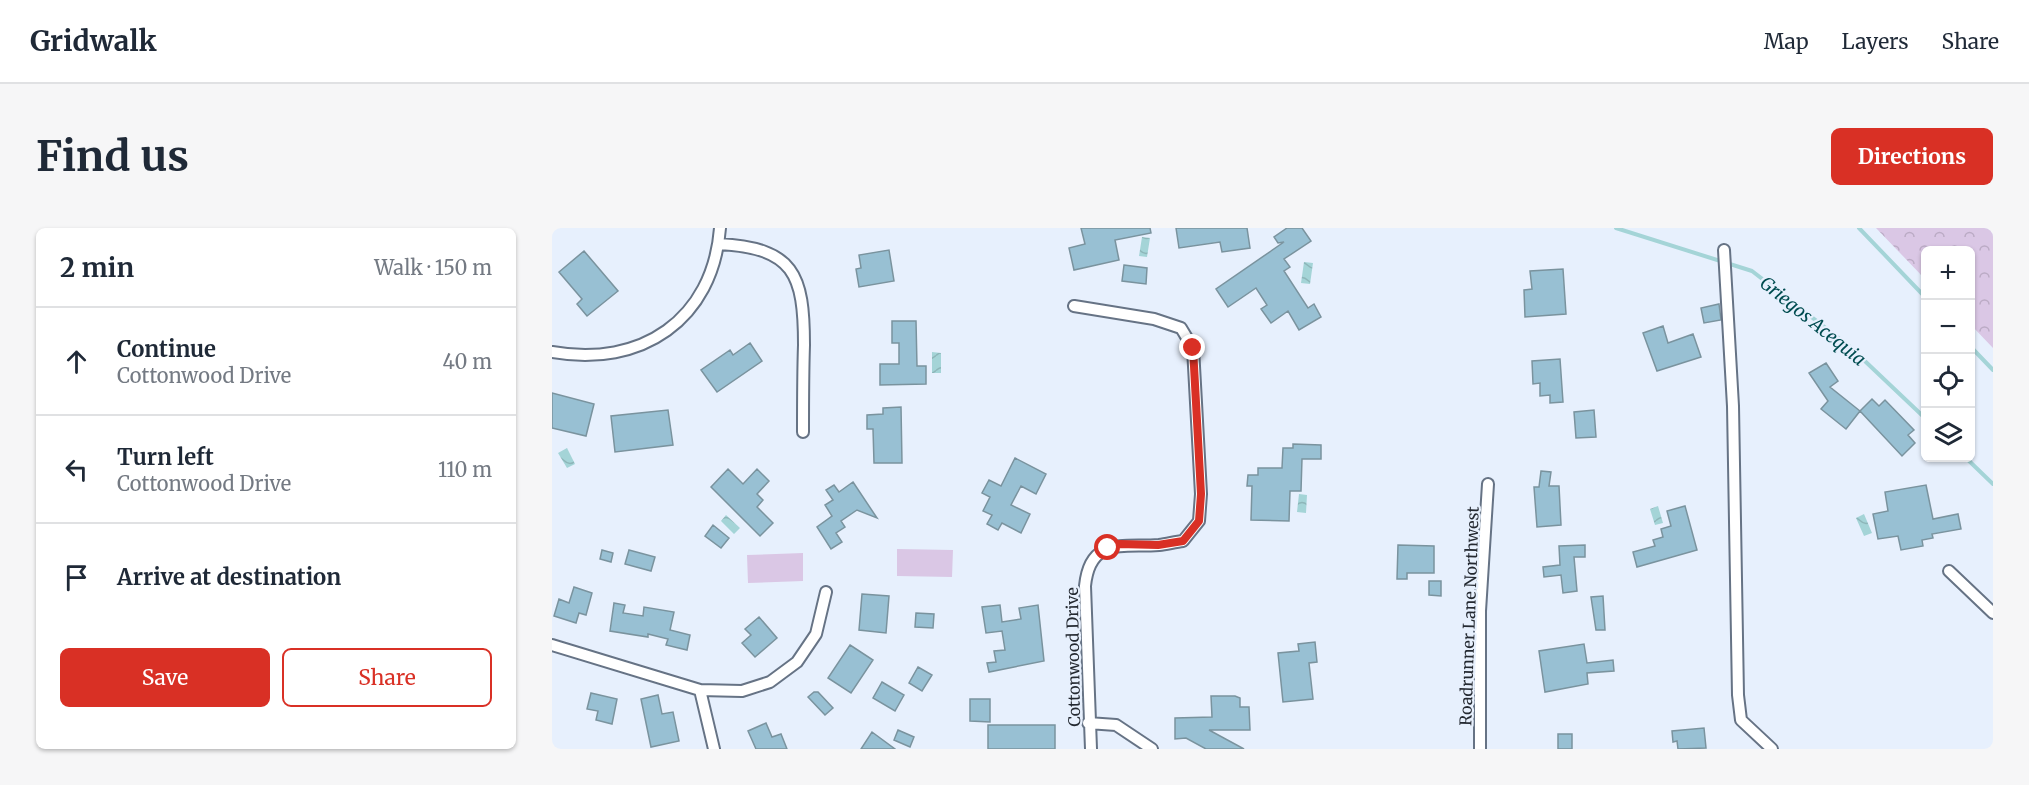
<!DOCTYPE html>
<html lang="en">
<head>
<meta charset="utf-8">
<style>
  body { margin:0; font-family:Merriweather,serif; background:#f6f6f7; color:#1f2937 }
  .controls { position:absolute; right:18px; top:18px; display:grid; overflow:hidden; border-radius:9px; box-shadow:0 2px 4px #0004 }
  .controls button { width:54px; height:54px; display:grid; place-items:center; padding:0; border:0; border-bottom:2px solid #e0e1e3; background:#fff; color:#1f2937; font:30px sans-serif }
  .stop { position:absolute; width:18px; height:18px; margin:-14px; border:4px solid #d93025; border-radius:50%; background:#fff }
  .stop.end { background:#d93025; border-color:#fff; box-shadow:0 2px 6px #0008 }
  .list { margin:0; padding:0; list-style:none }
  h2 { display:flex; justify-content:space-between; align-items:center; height:78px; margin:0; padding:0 24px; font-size:26px }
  h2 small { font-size:20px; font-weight:400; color:#747a83 }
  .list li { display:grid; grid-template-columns:39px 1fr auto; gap:18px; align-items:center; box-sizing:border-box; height:108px; padding:0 24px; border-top:2px solid #e0e1e3 }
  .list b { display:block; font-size:22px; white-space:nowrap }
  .list p { margin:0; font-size:20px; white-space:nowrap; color:#747a83 }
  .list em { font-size:20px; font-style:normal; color:#747a83 }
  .actions { display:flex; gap:12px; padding:18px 24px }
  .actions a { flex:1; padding:14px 0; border:2px solid #d93025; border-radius:9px; text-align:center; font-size:21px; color:#d93025 }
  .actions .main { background:#d93025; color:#fff }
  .icon { flex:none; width:33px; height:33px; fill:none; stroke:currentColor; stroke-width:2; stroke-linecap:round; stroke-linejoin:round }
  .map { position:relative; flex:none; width:1441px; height:521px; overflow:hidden; border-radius:9px }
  header { display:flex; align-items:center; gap:36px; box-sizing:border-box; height:84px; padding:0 30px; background:#fff; border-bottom:2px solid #e0e1e3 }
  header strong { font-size:28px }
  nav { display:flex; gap:33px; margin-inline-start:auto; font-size:21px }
  .intro { display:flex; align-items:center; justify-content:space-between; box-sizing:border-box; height:144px; padding:0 36px }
  h1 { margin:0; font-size:42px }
  .button { padding:15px 27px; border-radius:9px; background:#d93025; color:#fff; font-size:21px; font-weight:700 }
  main { display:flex; gap:36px; padding:0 36px }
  aside { flex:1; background:#fff; border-radius:9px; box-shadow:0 2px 4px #0004 }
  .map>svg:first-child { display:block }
  .green { fill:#dac7e5 }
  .forest { fill:url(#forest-crowns) }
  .water { fill:url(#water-waves) }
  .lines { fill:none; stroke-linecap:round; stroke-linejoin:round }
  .stream { stroke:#a4d4d7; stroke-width:4 }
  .building { fill:#98c0d3; stroke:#7a939e; stroke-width:1.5 }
  .minor-casing { stroke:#667385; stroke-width:14 }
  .minor { stroke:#fff; stroke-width:10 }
  .route { stroke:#d93025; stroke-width:8 }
  .labels { text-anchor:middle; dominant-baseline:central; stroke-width:4.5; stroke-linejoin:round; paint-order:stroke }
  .street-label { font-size:16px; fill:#242931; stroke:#e7f0fd }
  .water-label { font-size:18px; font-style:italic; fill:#004c50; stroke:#e7f0fd }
</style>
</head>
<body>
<header>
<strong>Gridwalk</strong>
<nav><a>Map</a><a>Layers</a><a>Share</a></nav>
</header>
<div class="intro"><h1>Find us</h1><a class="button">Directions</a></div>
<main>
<aside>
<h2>2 min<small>Walk · 150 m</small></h2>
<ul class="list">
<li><svg class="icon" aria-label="ahead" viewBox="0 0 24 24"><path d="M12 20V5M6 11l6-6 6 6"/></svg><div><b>Continue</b><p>Cottonwood Drive</p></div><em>40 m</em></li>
<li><svg class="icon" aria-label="left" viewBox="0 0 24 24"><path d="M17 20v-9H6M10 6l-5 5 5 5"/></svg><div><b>Turn left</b><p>Cottonwood Drive</p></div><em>110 m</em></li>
<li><svg class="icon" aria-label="arrive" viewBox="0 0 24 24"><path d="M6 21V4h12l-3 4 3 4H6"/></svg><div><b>Arrive at destination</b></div></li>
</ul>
<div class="actions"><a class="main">Save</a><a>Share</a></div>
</aside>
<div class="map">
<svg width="1441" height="521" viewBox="0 0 1441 521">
  <defs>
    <pattern id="forest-crowns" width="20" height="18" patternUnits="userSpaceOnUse" patternTransform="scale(1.5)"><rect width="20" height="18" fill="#dac7e5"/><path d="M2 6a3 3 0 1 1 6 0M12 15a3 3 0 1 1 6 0" fill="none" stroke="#bbabc5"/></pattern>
    <pattern id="water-waves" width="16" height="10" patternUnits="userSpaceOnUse" patternTransform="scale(1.5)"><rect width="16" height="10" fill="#a4d4d7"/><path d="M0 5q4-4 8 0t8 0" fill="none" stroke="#8db6b9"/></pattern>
  </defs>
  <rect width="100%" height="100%" fill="#e7f0fd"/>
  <path class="green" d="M345 321 401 322 400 349 345 348Z
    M251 325V353L196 355 195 327Z"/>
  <path class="forest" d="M1324 0H1441V120L1419 97 1418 22H1374L1373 51Z"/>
  <path class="water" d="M590 9 598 10 595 29 587 28Z
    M752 34 761 35 758 56 749 55Z
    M380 124 389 125V145H380Z
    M15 220 23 236 15 240 6 225Z
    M747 266 755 267 754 285 745 284Z
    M1106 278 1111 295 1103 297 1098 281Z
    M1312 286 1320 305 1312 308 1304 290Z
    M174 287 188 300 182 306 169 293Z"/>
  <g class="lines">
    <path class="stream" d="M1064 0 1200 43 1297 118 1374 191
      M1307 0 1374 70
      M1418 118 1441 142
      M1414 230 1441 256"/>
  </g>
  <path class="building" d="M529 0H598L599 5 563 12 567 32 522 42 517 20 533 16Z
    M624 0H695L698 20 670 24 668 14 627 20Z
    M735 0H750L759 13 732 31 738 39 732 43 756 80 762 76 769 89 747 102 736 83 719 95 709 81 715 77 704 60 676 79 664 61 732 14 726 15 722 9Z
    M337 22 342 53 307 59 304 41 309 40 307 27Z
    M32 23 66 63 35 88 25 76 30 71 7 44Z
    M572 37 595 40 594 56 570 53Z
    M1011 41 1014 86 973 89 972 62 980 61 978 43Z
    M1167 76 1169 92 1152 95 1149 80Z
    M340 93H364L365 138H374V156L328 157V136H347V115H340Z
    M1111 98 1116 115 1141 106 1149 129 1105 143 1091 105Z
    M198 115 210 133 165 164 149 142 178 122 181 127Z
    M1008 131 1011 174 998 175V167L988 168V155L981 156 980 133Z
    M1274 135 1286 153 1278 159 1308 183 1294 201 1269 181 1276 173 1257 145Z
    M0 165 42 176 34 208 0 200Z
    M1320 171 1327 178 1333 172 1362 202 1356 207 1363 215 1350 228 1308 183Z
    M349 179 350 235H322L321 201H315V187L331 186V180Z
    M116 182 121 217 63 224 59 188Z
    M1042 182 1044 209 1024 210 1022 184Z
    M741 216 769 217V231H750L749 263H738L737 293 699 292 700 258H695L696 247H706V240H730L731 220H741Z
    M463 230 494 246 484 266 469 258 459 277 478 286 469 305 450 295 446 302 435 296 440 287 431 283 438 269 430 265 437 252 449 258Z
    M176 241 191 256 205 241 217 253 205 266 211 272 205 279 221 295 208 308 159 259Z
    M989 243 999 244 997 258H1007L1009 297 985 299 982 259H987Z
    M301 254 325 290 305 282 289 293 293 299 284 305 290 314 279 321 265 299 280 288 273 277 281 272 274 262 282 257 287 264Z
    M1374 257 1381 291 1406 286 1409 301 1380 306 1381 310 1370 312 1371 318 1349 322 1346 308 1326 311 1321 286 1336 283 1333 264Z
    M1133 278 1145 322 1085 339 1081 324 1103 318 1101 312 1111 309 1109 301 1119 298 1115 283Z
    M161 297 177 310 169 320 153 308Z
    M846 317 882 318V345H855V351H845Z
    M1033 317V329H1022L1025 363 1011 365 1009 347 992 349 991 339 1008 337 1007 318Z
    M50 322 61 325 59 334 48 331Z
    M77 322 103 329 99 343 73 336Z
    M877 353H889V368L877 367Z
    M22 359 40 365 34 387 27 385 24 395 2 388 7 371 17 375Z
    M310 366 337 368 334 405 307 402Z
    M1051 368 1053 402H1044L1039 369Z
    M62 375 73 377 71 385 91 388 92 379 122 384 118 402 138 407 135 422 114 417 116 411 96 406V409L58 403Z
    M448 377 450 394 469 391 467 380 486 377 492 433 437 444 435 435 444 434 442 423 453 422 450 403 434 405 430 379Z
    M364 385 382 386 381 400 363 399Z
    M207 389 225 410 203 429 190 415 199 407 193 401Z
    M763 414 765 434 757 435 761 471 731 474 726 425 747 423 746 416Z
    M1032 416 1035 435 1061 432 1062 443 1035 445 1036 456 993 464 987 423Z
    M298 417 321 432 299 465 276 450Z
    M366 439 380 447 370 463 357 455Z
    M330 454 352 467 343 483 321 470Z
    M262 464H266L281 480 273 487 256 469Z
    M39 465 65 471 60 496 44 492 46 483 35 481Z
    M106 467 110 486 121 484 127 513 99 519 89 471Z
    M659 468H683L688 470V479H697L698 502H657L692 521H654L634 510 623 511V490L660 489Z
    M418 471H438V494L418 493Z
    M214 495 220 509 229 506 235 521H204L196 503Z
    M436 497H503V521H436Z
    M1152 500 1154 520 1126 521 1125 513 1121 514 1120 503Z
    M346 502 362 509 358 519 342 512Z
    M320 504 343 521H309Z
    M1006 506H1020V521H1006Z"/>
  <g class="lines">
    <g class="minor-casing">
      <path id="minor" d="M167 16C242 20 252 46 252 117 251 146 251 175 251 204
        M1172 22 1181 178 1186 467 1189 492 1220 521
        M522 78 602 91 629 100 641 120 649 266 647 293 631 313C623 314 615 316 607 317 572 320 538 308 533 358L539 521
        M0 124C89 140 161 92 168 0
        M1397 343 1441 385
        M0 417 148 462 190 463 218 454 245 434 264 406 274 364
        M148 462 162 521
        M536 495 564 497 600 521
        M928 521V383L936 256"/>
    </g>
    <use href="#minor" class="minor"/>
  </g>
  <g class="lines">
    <path class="route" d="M556 320 567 316 606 317 631 313 647 293 649 266 641 120"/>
  </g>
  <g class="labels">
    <g class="street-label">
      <text transform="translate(917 388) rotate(-88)">Roadrunner Lane Northwest</text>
      <text transform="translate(521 429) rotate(-91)">Cottonwood Drive</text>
    </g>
    <g class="water-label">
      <text transform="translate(1261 93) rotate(39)">Griegos Acequia</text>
    </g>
  </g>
</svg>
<div class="controls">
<button>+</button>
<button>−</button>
<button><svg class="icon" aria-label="locate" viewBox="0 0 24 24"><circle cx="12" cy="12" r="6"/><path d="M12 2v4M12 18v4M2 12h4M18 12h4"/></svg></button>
<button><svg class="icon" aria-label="layers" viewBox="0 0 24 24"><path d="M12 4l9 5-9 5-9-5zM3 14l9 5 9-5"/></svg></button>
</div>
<div class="stop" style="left:556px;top:320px"></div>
<div class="stop end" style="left:641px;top:120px"></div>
</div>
</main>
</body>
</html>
